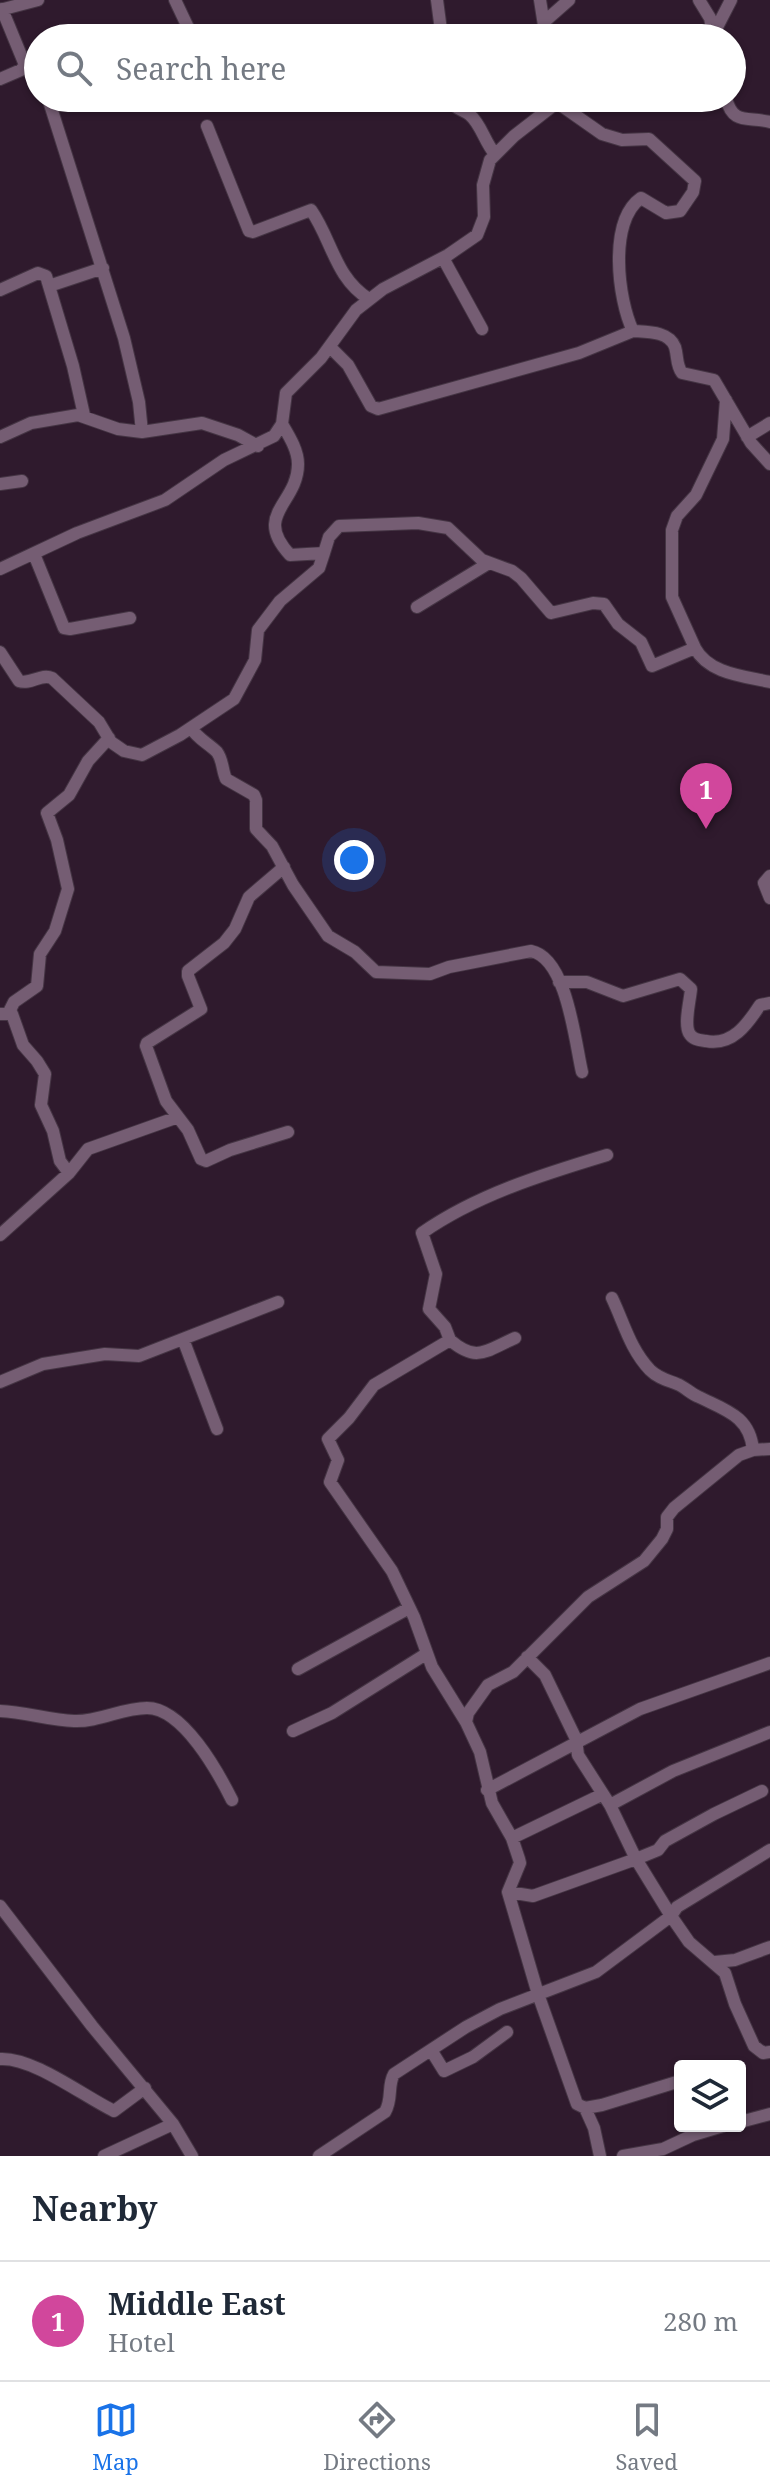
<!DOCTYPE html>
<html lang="en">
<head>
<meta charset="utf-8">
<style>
  body { margin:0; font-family:"Noto Serif",serif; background:#f6f6f7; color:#1f2937 }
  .controls { position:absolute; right:24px; bottom:24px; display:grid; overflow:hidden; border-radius:8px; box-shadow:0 2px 6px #0004 }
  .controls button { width:72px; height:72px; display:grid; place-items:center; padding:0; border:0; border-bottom:2px solid #e0e1e3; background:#fff; color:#1f2937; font:40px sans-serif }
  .you { position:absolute; left:354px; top:860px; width:28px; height:28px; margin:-20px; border:6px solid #fff; border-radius:50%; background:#1a73e8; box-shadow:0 0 0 12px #1a73e833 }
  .badge { display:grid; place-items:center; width:52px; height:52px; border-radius:50%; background:#1a73e8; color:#fff; font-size:26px; font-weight:700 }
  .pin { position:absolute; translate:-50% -66px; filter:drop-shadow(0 2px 4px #0008) }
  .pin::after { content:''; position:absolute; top:42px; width:28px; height:24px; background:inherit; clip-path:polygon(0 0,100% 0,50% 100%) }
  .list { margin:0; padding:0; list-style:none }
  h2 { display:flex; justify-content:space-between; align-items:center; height:104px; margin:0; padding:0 32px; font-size:34px }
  h2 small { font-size:26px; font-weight:400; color:#747a83 }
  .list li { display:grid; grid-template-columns:52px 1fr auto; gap:24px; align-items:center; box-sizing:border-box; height:120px; padding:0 32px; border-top:2px solid #e0e1e3 }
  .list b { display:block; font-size:30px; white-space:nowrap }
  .list p { margin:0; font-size:26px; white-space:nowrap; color:#747a83 }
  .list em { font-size:26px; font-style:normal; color:#747a83 }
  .icon { flex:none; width:44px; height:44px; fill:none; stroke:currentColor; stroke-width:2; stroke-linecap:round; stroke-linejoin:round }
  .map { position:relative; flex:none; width:770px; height:2156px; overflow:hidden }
  .search { position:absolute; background:#fff; box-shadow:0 2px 6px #0004; left:24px; right:24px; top:24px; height:88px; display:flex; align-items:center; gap:20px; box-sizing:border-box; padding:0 28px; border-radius:44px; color:#747a83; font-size:30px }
  .sheet { height:224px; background:#fff }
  nav { display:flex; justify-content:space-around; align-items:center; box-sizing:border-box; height:112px; border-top:2px solid #e0e1e3; background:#fff; font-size:22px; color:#747a83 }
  nav a { display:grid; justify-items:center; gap:4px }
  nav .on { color:#1a73e8 }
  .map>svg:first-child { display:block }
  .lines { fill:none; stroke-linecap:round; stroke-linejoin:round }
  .minor-casing { stroke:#453544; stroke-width:14 }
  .minor { stroke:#755d73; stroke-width:12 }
</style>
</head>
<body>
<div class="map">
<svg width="770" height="2156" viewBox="0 0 770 2156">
  <rect width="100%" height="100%" fill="#2f1a2d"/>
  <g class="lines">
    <g class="minor-casing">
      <path id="minor" d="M175 0 193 38
        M437 0 442 38
        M540 0 546 38
        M699 0 710 18 714 38
        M0 10 38 0
        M544 22 569 0
        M714 33 731 0
        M0 79 21 70 25 65 2 9
        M48 98 124 338 139 402 142 432
        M451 98C454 110 461 108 470 115 481 124 485 143 495 154
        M726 98C733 126 748 116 770 122
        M207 126 249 231 253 232 311 210C332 240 335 278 369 299
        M443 258 482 329
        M49 286 103 268
        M0 290 38 273 46 276 73 366 84 415
        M633 331C647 332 669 331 675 347 678 357 676 365 682 373L714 380 751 443 770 464
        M330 347 348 365 371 406 378 409 579 353 633 331C618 300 608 221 641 198L666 213 680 211 693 192 695 181 649 139 622 140 602 134 555 101
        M282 424C289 436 298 450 298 464 298 504 252 514 290 555L324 553 329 537 339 526 418 523 448 528 482 560 512 571 521 578 551 613 593 603 604 604 618 624 641 642 652 666 695 648C709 674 744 676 770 682
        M0 437 31 423 78 415 118 429 142 432 202 423 238 435 258 446
        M747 437 770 423
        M0 484 22 481
        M34 554 64 628 70 629 130 618
        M0 569 77 533 165 500 224 460 274 436 282 424 286 393 321 358 356 310 383 289 448 255 477 235 484 217 483 185 490 160 514 136 550 108 555 98
        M417 607 489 563
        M695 648 672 597V530L677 516 696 495 723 439 726 400
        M0 652 19 681C31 685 41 673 52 678L99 722 111 742 124 751 142 755 180 735 234 699 255 660 258 630 280 601 319 568 324 553
        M191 728C198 739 208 743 217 752 223 760 222 770 226 779L254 795 256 800V829L272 846 293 885 328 936 355 952 376 972 430 974 449 967 531 951C567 958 575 1042 582 1072
        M284 867 249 897 235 929 224 943 188 971V976L201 1009 147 1043 146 1046 166 1101 188 1130 201 1159 206 1161 230 1150 288 1132
        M770 876 764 883 770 898
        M559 982H587L623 996 680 979 691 989C690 1001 684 1023 689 1033 693 1040 699 1040 706 1041 732 1046 747 1025 760 1005L770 1003
        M9 1012 14 1002 37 986 40 954 55 931 68 889 57 840 47 813 69 795 88 761 109 738
        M0 1014H12L23 1045 37 1061 45 1074 41 1105 53 1131 60 1161 69 1173
        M0 1235 69 1173 88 1149 178 1117
        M612 1298C624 1323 630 1349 650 1370 658 1378 667 1380 677 1384 685 1387 691 1394 699 1397 725 1410 750 1416 753 1450
        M515 1338C485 1351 477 1363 450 1340L374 1385 349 1418 328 1439 338 1460 330 1482 392 1571 414 1617 432 1667 466 1722 480 1752 492 1803 512 1838 519 1859 520 1863 508 1892 538 1994 577 2104 585 2108 594 2128 600 2156
        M183 1339 217 1429
        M450 1340 445 1327 429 1309 436 1274 422 1233C476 1195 544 1174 607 1155
        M0 1382 43 1364 105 1354 139 1356 278 1302
        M527 1657 545 1675 576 1739 578 1755 610 1805 636 1859 671 1916 677 1907 770 1850
        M298 1669 409 1608
        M0 1711C25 1712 49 1720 74 1721 99 1722 122 1708 147 1708 183 1708 218 1772 232 1800
        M466 1722 468 1713 488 1685 513 1672 588 1597 644 1561 662 1539 667 1529V1517L674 1508 739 1455 753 1450 770 1449
        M293 1731 332 1713 426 1654
        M487 1790 640 1709 770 1663
        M610 1805 673 1771 770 1732
        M512 1838 601 1795
        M508 1892 533 1896 636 1859 658 1850 665 1841 714 1814 762 1791
        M0 1906 92 2026 173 2124 192 2156
        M715 1962 735 1960 770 1947
        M431 2050 444 2071 473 2057 507 2032
        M0 2059C33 2057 83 2096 114 2111L145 2088
        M585 2108 602 2105 680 2081
        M740 2122 770 2114
        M104 2156 173 2124
        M319 2156 385 2112C393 2099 387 2086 394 2074L466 2027 500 2009 596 1972 671 1916 689 1942 725 1973 735 2004 754 2046 763 2053 770 2052
        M623 2156 663 2149 693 2135 723 2126"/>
    </g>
    <use href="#minor" class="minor"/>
  </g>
</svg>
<div class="controls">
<button><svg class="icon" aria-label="layers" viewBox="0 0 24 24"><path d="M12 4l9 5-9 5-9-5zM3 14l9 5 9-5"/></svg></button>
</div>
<div class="you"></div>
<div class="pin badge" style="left:706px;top:829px;background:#d1479c">1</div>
<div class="search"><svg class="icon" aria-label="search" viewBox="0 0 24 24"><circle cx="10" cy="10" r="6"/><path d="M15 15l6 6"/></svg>Search here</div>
</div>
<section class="sheet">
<h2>Nearby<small></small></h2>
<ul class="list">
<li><span class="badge" style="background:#d1479c">1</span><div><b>Middle East</b><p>Hotel</p></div><em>280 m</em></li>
</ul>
</section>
<nav>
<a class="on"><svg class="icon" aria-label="map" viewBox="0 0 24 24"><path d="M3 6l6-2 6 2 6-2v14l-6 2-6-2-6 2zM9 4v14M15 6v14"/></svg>Map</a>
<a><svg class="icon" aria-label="directions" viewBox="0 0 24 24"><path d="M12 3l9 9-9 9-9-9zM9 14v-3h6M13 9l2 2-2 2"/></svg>Directions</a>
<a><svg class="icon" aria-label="saved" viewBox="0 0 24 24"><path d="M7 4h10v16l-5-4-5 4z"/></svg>Saved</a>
</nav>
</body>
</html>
